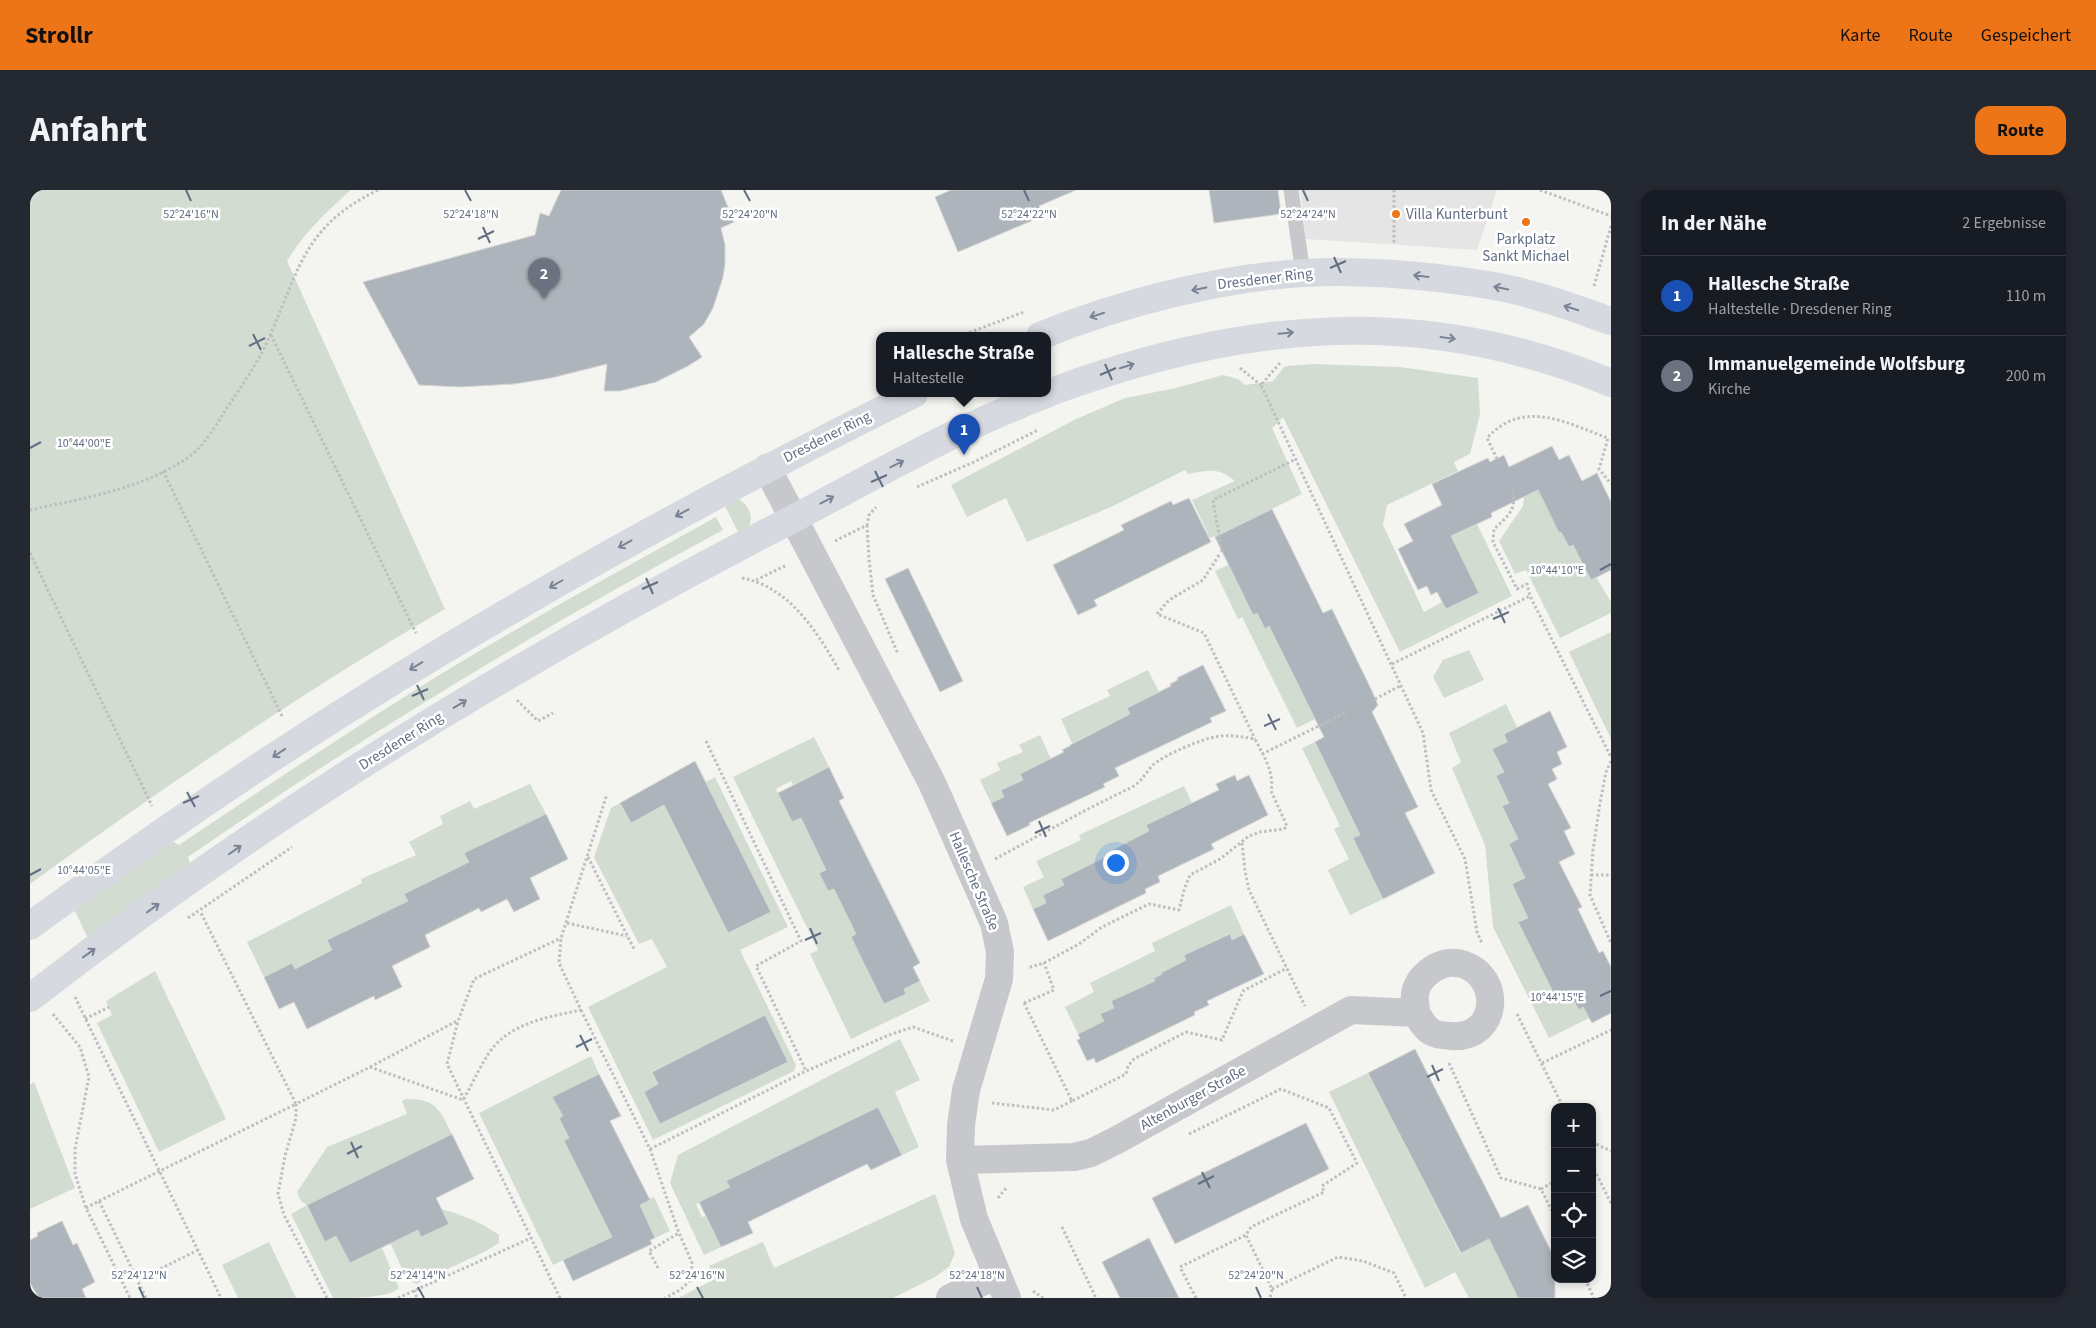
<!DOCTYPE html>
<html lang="de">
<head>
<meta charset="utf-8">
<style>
  body { margin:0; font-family:"Source Sans 3",sans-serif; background:#242831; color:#f1f3f6 }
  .controls { position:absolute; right:15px; bottom:15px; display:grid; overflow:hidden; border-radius:10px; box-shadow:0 2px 8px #0003 }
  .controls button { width:45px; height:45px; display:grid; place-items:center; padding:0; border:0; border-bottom:1px solid #363941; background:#171b24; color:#f1f3f6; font:25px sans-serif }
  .you { position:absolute; left:1085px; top:672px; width:18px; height:18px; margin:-12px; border:4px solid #fff; border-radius:50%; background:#1a73e8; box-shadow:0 0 0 8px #1a73e833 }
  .badge { display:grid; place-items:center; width:32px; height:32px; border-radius:50%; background:#ed7518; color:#fff; font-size:16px; font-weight:700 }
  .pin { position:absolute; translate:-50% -41px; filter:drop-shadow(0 1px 2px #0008) }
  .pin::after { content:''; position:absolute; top:26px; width:18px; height:15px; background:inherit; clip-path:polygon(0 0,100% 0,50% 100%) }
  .popup { position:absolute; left:846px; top:142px; width:175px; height:65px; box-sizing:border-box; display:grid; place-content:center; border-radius:10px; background:#171b24; filter:drop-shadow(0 1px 4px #0005); font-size:16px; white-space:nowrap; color:#9ea1a6 }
  .popup b { font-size:19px; color:#f1f3f6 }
  .popup::after { content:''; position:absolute; left:50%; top:100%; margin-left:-10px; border:10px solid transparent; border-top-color:#171b24 }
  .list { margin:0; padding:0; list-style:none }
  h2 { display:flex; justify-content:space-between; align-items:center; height:65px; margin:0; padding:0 20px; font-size:21px }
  h2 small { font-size:16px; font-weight:400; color:#9ea1a6 }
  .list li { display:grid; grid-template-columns:32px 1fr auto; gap:15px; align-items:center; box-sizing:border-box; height:80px; padding:0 20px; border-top:1px solid #363941 }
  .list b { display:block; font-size:19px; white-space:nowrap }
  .list p { margin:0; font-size:16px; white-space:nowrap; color:#9ea1a6 }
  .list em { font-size:16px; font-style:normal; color:#9ea1a6 }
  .icon { flex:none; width:28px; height:28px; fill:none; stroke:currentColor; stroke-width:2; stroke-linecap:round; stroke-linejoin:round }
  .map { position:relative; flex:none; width:1581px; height:1108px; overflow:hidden; border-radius:15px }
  header { display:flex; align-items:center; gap:30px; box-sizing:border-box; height:70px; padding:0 25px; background:#ed7518; color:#111 }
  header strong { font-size:24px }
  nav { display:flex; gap:28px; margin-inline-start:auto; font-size:18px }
  .intro { display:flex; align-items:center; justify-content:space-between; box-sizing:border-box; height:120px; padding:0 30px }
  h1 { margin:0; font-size:35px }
  .button { padding:12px 22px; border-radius:15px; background:#ed7518; color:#111; font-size:18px; font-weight:700 }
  main { display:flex; gap:30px; padding:0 30px }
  aside { flex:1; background:#171b24; border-radius:15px; box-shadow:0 2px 8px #0003 }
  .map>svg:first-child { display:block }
  .built { fill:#e4e5e4 }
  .green { fill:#d3dcd1; fill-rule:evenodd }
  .building { fill:#aeb4bb; stroke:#d5d6d3 }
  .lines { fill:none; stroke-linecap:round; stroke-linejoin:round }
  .path { stroke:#bdbec1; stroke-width:3; stroke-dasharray:2.5 2.5; stroke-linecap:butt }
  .lane { stroke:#c6c8cc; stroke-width:15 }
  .street { stroke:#c6c8cc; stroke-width:28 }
  .secondary { stroke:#d6d9df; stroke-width:28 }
  .oneway { stroke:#798395 }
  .ticks { fill:none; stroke:#626e83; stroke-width:2 }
  .poi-dot { fill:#ed7518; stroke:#fff; stroke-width:2 }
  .labels { text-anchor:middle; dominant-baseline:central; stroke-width:5; stroke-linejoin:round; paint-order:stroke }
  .poi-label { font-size:15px; fill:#626e83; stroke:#fff; text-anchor:start }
  .street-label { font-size:15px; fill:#626e83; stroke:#fff }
  .ticks-label { font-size:12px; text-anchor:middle; fill:#626e83; stroke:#fff; stroke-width:5; stroke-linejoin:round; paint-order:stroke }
</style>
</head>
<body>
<header>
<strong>Strollr</strong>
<nav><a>Karte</a><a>Route</a><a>Gespeichert</a></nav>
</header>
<div class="intro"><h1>Anfahrt</h1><a class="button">Route</a></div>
<main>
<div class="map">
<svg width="1581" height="1108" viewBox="0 0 1581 1108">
  <rect width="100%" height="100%" fill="#f4f5f0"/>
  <path class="built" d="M1270 0H1467L1447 60 1276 49Z"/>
  <path class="green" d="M0 0H321C296 22 274 43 257 71L415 419C272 502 134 597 0 694Z
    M1284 174 1370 177 1448 188 1450 224 1440 264 1424 272 1428 281 1357 315 1353 335 1394 422 1412 412 1416 419 1449 403 1434 372 1418 348 1447 334 1482 406 1370 462 1253 227 1242 238 1272 304 1196 342 1180 348 1162 310 1205 291C1189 277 1178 280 1158 284L1155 280 1081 317 997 352 976 308 937 327 921 295 1044 230 1095 208 1146 198 1193 185 1208 189 1215 195 1243 191 1254 177 1257 176Z
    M1508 300 1529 343 1531 342 1539 357 1543 355 1561 389 1566 387 1581 412V423L1530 448 1496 380 1485 384 1469 351 1493 316 1494 307Z
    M709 309C724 320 725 335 710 346L692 310Z
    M686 327 693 340C509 439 330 548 158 667L162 682 60 753 42 715 137 648 149 655C234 598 319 541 406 487 498 431 592 379 686 327Z
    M1198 375 1223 425 1227 423 1235 439 1239 436 1285 529 1267 538 1212 427 1208 429 1185 381Z
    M1581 442V549L1539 462Z
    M1439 460 1454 490 1414 508 1403 487 1413 470Z
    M1118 480 1129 502 1119 507 1121 513 1110 519 1107 513 1097 518 1100 524 1042 553 1031 529 1080 506 1077 500Z
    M1476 514 1487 537 1474 544 1477 552 1462 559 1474 582 1466 587 1479 613 1472 617 1488 649 1479 654 1495 688 1482 694 1498 728 1489 733 1529 814 1542 807 1549 819 1554 817 1559 828 1519 848 1463 737 1455 655 1422 578 1431 572 1419 543Z
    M1010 545 1021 569 1003 585 1000 579 990 584 993 590 971 600 974 607 961 613 950 590 970 580 967 573 993 562 989 555Z
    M784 547 799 577 763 595 761 591 746 599 762 632 771 628 796 680 790 683 798 701 804 699 826 744 821 747 854 814 876 804 874 799 890 791 900 811 821 849 780 764 788 760 703 587Z
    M1285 552 1330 645 1323 648 1353 709 1320 725 1298 680 1319 669 1304 639 1310 636 1272 558Z
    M685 587 758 737 710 760 766 875 764 881 623 950 558 817 637 777 622 749 609 754 564 667 581 618 590 613 601 633ZM688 616 741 722 698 743 645 638ZM735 826 758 872 630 934 614 902 628 894 622 881 641 872 647 885Z
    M500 594 516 624 435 664 439 672 374 704 378 711 298 750 302 760 265 779 262 773 234 787 217 752 332 693 331 689 386 665 379 652 413 634 410 626 440 611 444 619Z
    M1154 596 1162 613 1116 635 1119 641 1075 665 1079 674 1013 705 1016 713 1003 719 993 697 1014 687 1006 671 1051 650 1049 645Z
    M1201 715 1214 744 1202 750 1199 744 1154 765 1156 770 1131 783 1128 796 1115 802 1112 797 1081 811 1084 818 1070 824 1074 831 1048 844 1035 817 1064 802 1060 793 1125 761 1122 753Z
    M125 781 196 929 129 962 67 833 82 825 76 811Z
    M870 849 890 890 865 902 889 957 872 965 848 917 697 991 700 997 666 1014 672 1027 675 1026 691 1057 674 1065 640 993 648 965Z
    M561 866 569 884 523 907 533 926 539 948 534 951 574 1032 624 1007 640 1041 625 1048 614 1025 598 1039 523 1075 449 923Z
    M1338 883 1430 1063 1459 1049 1488 1108H1439L1425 1082 1395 1098 1299 902Z
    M4 892 45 998 0 1019V895Z
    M376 909C407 909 409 919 422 944L277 1015 295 1052 306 1046 320 1073 352 1058 369 1098C361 1108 320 1108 303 1108L261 1024 277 1015 271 1011 267 1002 297 957 377 924 372 911Z
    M905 1004 925 1063 919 1077 905 1087 863 1108H648L685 1089 679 1076 733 1052 744 1078Z
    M411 1019C433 1025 451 1032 469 1045V1053L456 1061 386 1094 377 1089 357 1046 384 1032 391 1047 418 1034Z
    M239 1052 266 1108H208L192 1075Z"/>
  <path class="building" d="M531 0H691L704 32 691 38 695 55V74L693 87 683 118 674 134 659 147 672 167 658 176 626 192 590 201H574L577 174 521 188 484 194 430 197 389 195 333 92 505 45 510 23 519 26Z
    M921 0H1046L1009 16 1013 26 928 62 905 7Z
    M1179 0H1248L1251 24 1184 33Z
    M1522 256 1529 270 1539 265 1552 291 1567 283 1581 312V380L1561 390 1543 355 1539 357 1531 342 1529 343 1508 300 1461 323 1462 327 1421 346 1449 403 1416 419 1407 402 1401 405 1397 396 1388 400 1368 359 1383 351 1374 334 1412 315 1402 294 1458 268 1460 272 1474 265 1479 277Z
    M1159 308 1181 352 1064 410 1067 416 1048 425 1023 375 1094 340 1091 335 1108 327 1141 311 1143 315Z
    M1242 319 1293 423 1302 419 1342 501 1348 515 1342 522 1388 617 1375 623 1405 683 1353 709 1323 648 1330 645 1285 552 1294 547 1239 436 1235 439 1227 423 1223 425 1185 347Z
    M878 378 933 491 910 502 855 389Z
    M1173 475 1196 521 1180 528 1182 532 1085 578 1089 586 1073 594 1075 597 999 633 1000 635 977 646 961 613 974 607 971 600 993 590 990 584 1034 562 1032 560 1040 556V555L1100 524 1097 518 1141 496 1140 494 1148 490 1147 488Z
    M1520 521 1537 557 1527 562 1532 574 1522 579 1527 589 1518 594 1541 638 1534 641 1545 664 1529 672 1552 717 1548 719 1569 763 1573 761 1581 777V823L1562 833 1553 817 1549 820 1542 807 1529 814 1488 732 1498 728 1482 694 1495 688 1479 654 1488 649 1472 616 1479 613 1466 586 1474 582 1462 559 1477 552 1474 544Z
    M665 571 741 722 698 743 634 615 601 633 590 613Z
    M799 577 814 608 809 611 890 773 883 777 890 791 874 799 876 804 854 814 821 747 826 744 804 699 798 701 789 683 796 680 771 628 762 632 748 603Z
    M1205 585 1207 591 1219 585 1238 625 1181 654 1184 659 1128 686 1130 692 1115 699 1116 703 1018 751 1003 719 1016 713 1013 705 1034 695 1031 689 1075 667V665L1083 661 1082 660 1119 641 1116 635 1189 600 1186 594Z
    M516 624 538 669 500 688 510 709 484 722 477 709 451 722 449 718 395 745 400 757 362 776 372 797 345 810 344 806 277 839 264 812 249 819 234 787 262 773 265 779 302 760 297 750 378 711 374 704 439 672 434 663Z
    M1200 744 1202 750 1214 744 1234 784 1177 811 1179 815 1164 822 1165 825 1066 873 1064 868 1057 871 1047 850 1050 849 1048 844 1074 831 1070 824 1084 818 1081 811 1125 791 1124 788 1132 784 1131 783 1156 770 1154 765Z
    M735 825 758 872 630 934 614 902 628 894 622 882Z
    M1385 859 1471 1028 1498 1015 1525 1069V1108H1488L1459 1049 1431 1063 1338 883Z
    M569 884 591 926 580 931 620 1010 610 1015 625 1048 620 1050 622 1054 543 1091 533 1070 582 1047 534 951 539 948 529 928 533 926 522 907Z
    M848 917 872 965 841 980 837 974 718 1032 723 1043 691 1057 669 1012 700 997 696 991Z
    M1276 933 1299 979 1145 1054 1122 1008Z
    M422 944 444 989 406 1008 419 1034 391 1047 388 1040 320 1073 306 1046 295 1052 277 1015Z
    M32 1031 43 1055 47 1053 65 1092 52 1099 56 1108H9L0 1093V1050L8 1046 7 1043Z
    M1119 1048 1149 1108H1090L1072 1072Z"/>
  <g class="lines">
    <path class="path" d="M1364 0V54
      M1510 0 1581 26
      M1564 96 1581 36
      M241 145 386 443
      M930 146 994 122
      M1250 173 1231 195 1393 543 1401 600 1435 669 1447 742 1452 753
      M1210 178 1231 195
      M1467 269 1457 248C1494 208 1536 233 1578 248L1569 279 1581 294
      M133 281 253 528
      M887 297 946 271 1008 240
      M1482 302C1488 319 1476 328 1464 339L1463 352 1487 399 1497 394 1500 406 1581 567
      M0 320C54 308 114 299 160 266 175 255 185 236 195 221 211 197 230 170 241 143 270 76 276 35 348 0
      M837 335 839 369 843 405 868 464
      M805 351 837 335 839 325 846 317
      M1192 362 1183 310 1266 269
      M0 363 122 616
      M1189 365 1173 390 1139 410 1127 424 1174 443 1225 549
      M712 388C760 397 788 443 810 482
      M726 390 757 375
      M1362 474 1500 406
      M1345 509 1372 495
      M487 510 508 531 523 523
      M676 551 771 751 726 776 776 881
      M1232 564 1315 523
      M1581 571 1576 582 1570 613 1563 660 1560 705 1581 753
      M1212 653 1215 681 1219 700 1275 816
      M558 667 605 761
      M965 669 1056 620 1104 596C1113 590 1117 580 1125 573 1134 567 1144 562 1153 558 1184 545 1192 543 1225 549 1233 565 1245 583 1241 601L1257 636 1254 639 1230 642 1219 646 1190 669 1160 685 1154 700 1149 720 1119 714 1072 737 1049 754 1014 773 997 778
      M1561 685H1581
      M158 728 262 657
      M537 733 597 746
      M45 807 191 1108
      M994 813 1042 911 1096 884 1098 876 1104 869 1156 842 1192 850 1213 801 1257 778
      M994 813 1024 800 1014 773
      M551 820 620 959 647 1038 662 1073V1089L650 1100 635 1108
      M23 824 50 857 59 887 45 959V984L56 1018 100 1108
      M1487 824 1533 917
      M55 829 79 817
      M1419 873 1471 988 1511 999 1525 1027
      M1512 873 1581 840
      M340 877 427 831
      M962 913 1024 920 1042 911
      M1159 944 1251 899 1299 918 1327 973 1292 996 1294 1002 1221 1037 1216 1045 1242 1099 1240 1108
      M1562 952 1581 961
      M620 959 776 881 859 845 883 837 923 851
      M1562 975 1581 1013
      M1511 999 1525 991
      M968 1008 977 997
      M69 1011 266 914 170 721
      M56 1018 69 1011 116 1108
      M1032 1037 1066 1108
      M628 1078 619 1061 649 1043
      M1555 1089 1564 1108
      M108 1090 168 1060
      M1242 1099 1308 1067 1333 1071 1364 1083 1376 1108
      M384 1100 387 1108
      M1003 1101 1013 1108
      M297 1108 254 1025 248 1004 255 966 266 928V914L340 877 433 910C442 895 449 878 459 863 479 833 518 827 551 820L529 773 531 748 577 604
      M368 1108 501 1048
      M530 1108 417 874 428 831 444 789 531 748
      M1166 1108 1150 1077 1216 1045"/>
    <path class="lane" d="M1261 0 1273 83"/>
    <path class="street" d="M737 278 902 593 964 733 970 762 969 789 936 900 931 935 930 970 944 1029 977 1108
      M930 970 1044 967 1061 963 1087 950 1321 820 1386 823C1397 841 1400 845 1421 846 1468 850 1474 787 1432 774 1413 768 1388 784 1385 804 1384 810 1386 817 1386 823
      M920 1108 966 1085"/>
    <path class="secondary" d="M1010 146C1088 114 1188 88 1273 83 1319 80 1364 83 1409 88 1440 92 1472 96 1502 105 1529 112 1555 122 1581 131
      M1018 203C1209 132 1388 113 1581 193
      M0 736C41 705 85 676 127 646 367 478 621 334 884 204
      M0 808C235 625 491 469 755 333 841 288 926 238 1017 204"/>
  </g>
  <defs><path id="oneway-shaft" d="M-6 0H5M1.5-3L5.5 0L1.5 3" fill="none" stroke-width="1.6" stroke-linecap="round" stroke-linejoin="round" transform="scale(1.25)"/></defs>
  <g class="oneway">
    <use href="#oneway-shaft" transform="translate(1391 86) rotate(-173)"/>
    <use href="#oneway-shaft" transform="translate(1471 98) rotate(-168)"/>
    <use href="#oneway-shaft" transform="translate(1169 99) rotate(168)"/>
    <use href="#oneway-shaft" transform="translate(1541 118) rotate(-162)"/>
    <use href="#oneway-shaft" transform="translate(1067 125) rotate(162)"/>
    <use href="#oneway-shaft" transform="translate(1256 143) rotate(-5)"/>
    <use href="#oneway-shaft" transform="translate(1418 148) rotate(8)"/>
    <use href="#oneway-shaft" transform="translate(1097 176) rotate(-17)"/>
    <use href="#oneway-shaft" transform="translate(867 274) rotate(-27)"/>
    <use href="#oneway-shaft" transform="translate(797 310) rotate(-28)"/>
    <use href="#oneway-shaft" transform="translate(652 323) rotate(152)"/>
    <use href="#oneway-shaft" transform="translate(595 354) rotate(151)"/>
    <use href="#oneway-shaft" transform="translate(526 394) rotate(150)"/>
    <use href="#oneway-shaft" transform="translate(386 476) rotate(149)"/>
    <use href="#oneway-shaft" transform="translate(430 514) rotate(-31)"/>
    <use href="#oneway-shaft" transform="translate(249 563) rotate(146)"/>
    <use href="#oneway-shaft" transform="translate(205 660) rotate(-35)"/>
    <use href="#oneway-shaft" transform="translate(123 718) rotate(-36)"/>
    <use href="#oneway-shaft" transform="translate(59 763) rotate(-36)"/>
  </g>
  <path class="ticks" d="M156 0 161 11M435 0 441 11M714 0 720 11M994 0 999 11M1273 0 1278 11M453 37 460 53M448 49 464 41M1304 67 1311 83M1300 78 1316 71M223 144 231 160M219 156 235 148M1075 174 1082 190M1070 185 1086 178M0 258 11 252M845 281 853 297M841 292 857 285M1570 380 1581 374M616 388 623 404M612 399 628 392M1468 418 1475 433M1463 429 1479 422M387 495 394 510M382 506 398 499M1238 524 1246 540M1234 536 1250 529M157 602 165 617M153 613 169 606M1009 631 1016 647M1005 643 1020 636M0 685 11 679M780 738 787 754M775 750 791 743M1570 806 1581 801M550 845 558 861M546 857 562 849M1402 875 1409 891M1397 887 1413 879M321 952 328 968M317 964 332 956M1172 982 1180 998M1168 994 1184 986M109 1097 114 1108M388 1097 394 1108M667 1097 673 1108M947 1097 952 1108M1226 1097 1231 1108"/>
  <g class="poi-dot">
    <circle cx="1366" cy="24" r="5"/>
    <circle cx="1496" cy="32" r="5"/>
  </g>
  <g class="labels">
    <g class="poi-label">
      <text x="1376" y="24">Villa Kunterbunt</text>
      <text x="1496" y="49" text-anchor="middle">Parkplatz<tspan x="1496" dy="17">Sankt Michael</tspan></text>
    </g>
    <g class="street-label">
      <text transform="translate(1235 89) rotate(-7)">Dresdener Ring</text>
      <text transform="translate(797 247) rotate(-27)">Dresdener Ring</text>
      <text transform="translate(371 551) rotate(-32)">Dresdener Ring</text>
      <text transform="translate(944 691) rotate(67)">Hallesche Straße</text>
      <text transform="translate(1163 908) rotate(-29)">Altenburger Straße</text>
    </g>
  </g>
  <g class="ticks-label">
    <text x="161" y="28">52°24'16"N</text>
    <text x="441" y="28">52°24'18"N</text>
    <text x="720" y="28">52°24'20"N</text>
    <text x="999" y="28">52°24'22"N</text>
    <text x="1278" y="28">52°24'24"N</text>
    <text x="54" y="257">10°44'00"E</text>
    <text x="1527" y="384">10°44'10"E</text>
    <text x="54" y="684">10°44'05"E</text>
    <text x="1527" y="811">10°44'15"E</text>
    <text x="109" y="1089">52°24'12"N</text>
    <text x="388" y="1089">52°24'14"N</text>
    <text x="667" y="1089">52°24'16"N</text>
    <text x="947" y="1089">52°24'18"N</text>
    <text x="1226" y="1089">52°24'20"N</text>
  </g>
</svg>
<div class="controls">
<button>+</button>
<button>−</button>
<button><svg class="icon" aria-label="locate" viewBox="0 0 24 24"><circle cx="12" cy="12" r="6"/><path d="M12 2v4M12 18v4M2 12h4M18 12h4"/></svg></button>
<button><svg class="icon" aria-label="layers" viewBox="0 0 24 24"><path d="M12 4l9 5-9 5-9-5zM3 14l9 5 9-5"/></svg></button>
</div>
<div class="you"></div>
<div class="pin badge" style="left:934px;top:265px;background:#1a4fb4">1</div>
<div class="popup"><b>Hallesche Straße</b>Haltestelle</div>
<div class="pin badge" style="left:514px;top:109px;background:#6b7280">2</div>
</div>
<aside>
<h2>In der Nähe<small>2 Ergebnisse</small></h2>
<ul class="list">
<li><span class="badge" style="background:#1a4fb4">1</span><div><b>Hallesche Straße</b><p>Haltestelle · Dresdener Ring</p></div><em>110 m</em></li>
<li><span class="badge" style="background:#6b7280">2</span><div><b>Immanuelgemeinde Wolfsburg</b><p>Kirche</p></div><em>200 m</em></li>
</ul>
</aside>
</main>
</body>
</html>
